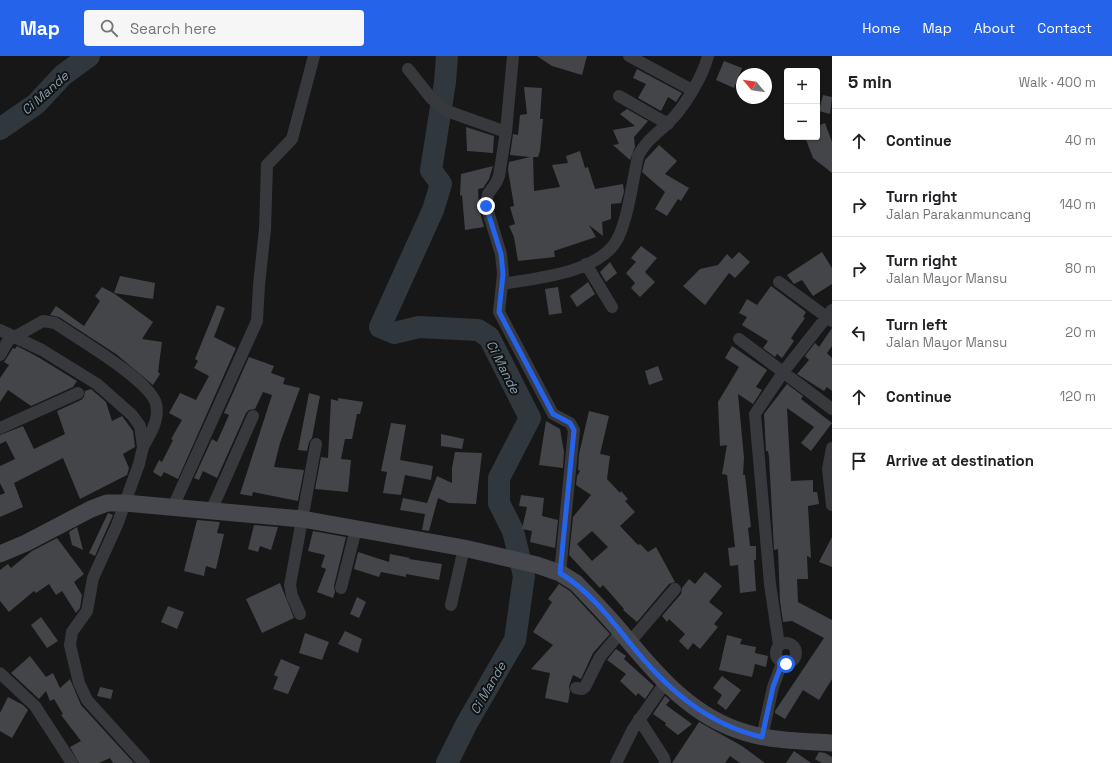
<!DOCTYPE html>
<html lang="en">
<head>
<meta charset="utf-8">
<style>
  body { margin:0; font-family:"Space Grotesk",sans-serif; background:#f6f6f6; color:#202124 }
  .controls { position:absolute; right:12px; top:12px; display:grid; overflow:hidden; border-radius:4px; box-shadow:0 1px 3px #0004 }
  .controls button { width:36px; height:36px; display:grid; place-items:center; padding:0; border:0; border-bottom:1px solid #e0e0e0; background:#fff; color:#202124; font:20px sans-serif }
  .compass { position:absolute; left:736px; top:12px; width:36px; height:36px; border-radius:50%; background:#fff; box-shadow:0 1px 3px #0004; rotate:299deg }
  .stop { position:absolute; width:12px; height:12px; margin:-9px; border:3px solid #2563eb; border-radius:50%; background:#fff }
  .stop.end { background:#2563eb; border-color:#fff; box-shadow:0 1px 4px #0008 }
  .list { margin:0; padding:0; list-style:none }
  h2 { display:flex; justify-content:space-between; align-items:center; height:52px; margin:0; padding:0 16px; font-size:17px }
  h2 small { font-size:13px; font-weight:400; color:#757577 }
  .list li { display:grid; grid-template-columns:26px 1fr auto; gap:12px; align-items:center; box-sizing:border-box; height:64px; padding:0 16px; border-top:1px solid #e0e0e0 }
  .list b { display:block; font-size:15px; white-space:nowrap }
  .list p { margin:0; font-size:13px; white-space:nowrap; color:#757577 }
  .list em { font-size:13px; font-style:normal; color:#757577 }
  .icon { flex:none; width:22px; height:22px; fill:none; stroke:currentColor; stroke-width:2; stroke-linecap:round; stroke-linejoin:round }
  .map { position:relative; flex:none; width:832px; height:707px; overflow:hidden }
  header { display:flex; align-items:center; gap:24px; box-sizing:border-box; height:56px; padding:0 20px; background:#2563eb; color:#fff }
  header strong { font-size:19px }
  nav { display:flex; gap:22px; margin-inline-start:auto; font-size:14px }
  .search { width:280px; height:36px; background:#f6f6f6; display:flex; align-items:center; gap:10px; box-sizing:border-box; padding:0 14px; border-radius:4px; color:#757577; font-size:15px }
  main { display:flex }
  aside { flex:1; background:#fff }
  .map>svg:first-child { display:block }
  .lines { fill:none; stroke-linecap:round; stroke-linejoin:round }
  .river { stroke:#30383d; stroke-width:22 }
  .building { fill:#444548; fill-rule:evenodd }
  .minor { stroke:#38393d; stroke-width:12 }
  .secondary { stroke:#46484d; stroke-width:17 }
  .route { stroke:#2563eb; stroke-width:5 }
  .labels { text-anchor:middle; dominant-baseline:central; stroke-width:4; stroke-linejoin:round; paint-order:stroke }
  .water-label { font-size:13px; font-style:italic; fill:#849eaf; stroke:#121213 }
</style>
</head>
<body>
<header>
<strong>Map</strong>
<div class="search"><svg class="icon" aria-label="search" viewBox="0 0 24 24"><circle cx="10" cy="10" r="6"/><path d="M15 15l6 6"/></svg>Search here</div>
<nav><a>Home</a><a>Map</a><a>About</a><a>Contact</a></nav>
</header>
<main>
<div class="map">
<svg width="832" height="707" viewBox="0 0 832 707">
  <rect width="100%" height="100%" fill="#171718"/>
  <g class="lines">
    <path class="river" d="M447 0 445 26 431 114 441 128 433 154 380 271 394 277 419 271 478 274 489 281 530 362 499 422V447L513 475 524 520 515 584 467 667 447 707
      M0 73 36 48 63 19 89 0"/>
  </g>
  <path class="building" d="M537 0H587L582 19 552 10Z
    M724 5 742 12 734 32 716 24Z
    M637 13 682 37 676 46 668 41 661 55 638 42 646 28 633 22Z
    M524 31 542 32 540 63H543L540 95 538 101H533L534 135 560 131 552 109 568 107 566 100 580 95 585 112 588 111 595 133 623 128 624 136 621 147 611 148V163L602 166 603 180 589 169 596 181 554 195 555 201 518 205 514 181 509 170 515 168 510 151 514 150 508 114 509 106 530 101 510 99 513 78 518 79 520 59 527 58Z
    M823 39 832 41 830 58 819 55Z
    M627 53 648 65 634 81 635 91 630 104 613 89 619 88 613 74 635 70 620 58Z
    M825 67 832 86V117L813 102 805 81H817V70Z
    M466 71 494 80 493 97 467 95Z
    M659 89 677 105 665 118 689 132 681 145 678 143 667 160 655 153 665 136 642 116 645 104Z
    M493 110 489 123 483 132 478 133 479 151 484 171 465 174 462 139 460 140 461 118Z
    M641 190 657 202 645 216 655 226 640 241 631 232 635 227 626 217 636 206 631 202Z
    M739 196 750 206 735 222 729 217 705 249 683 230 700 213 718 209 727 198 732 203Z
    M822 196 832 212V228L813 240 802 224 794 228 787 219Z
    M610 206 617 217 606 226 600 216Z
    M120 220 155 227 153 243 114 237Z
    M588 226 595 238 577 251 570 240Z
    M771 230 806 256 803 261 805 262 791 282 794 285 782 302 777 298 775 301 763 292 768 285 742 269 747 261 739 257 747 243 757 249Z
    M102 231 115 238 153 266 142 283 162 286 158 316 160 318 153 329 116 298 59 261 50 259 56 250 84 270 100 245 95 240Z
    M558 231 562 257 549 259 545 233Z
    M217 249 225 252 214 281 236 292 178 423 164 416 161 421 153 416 159 404 162 406 173 384 171 383 182 364 169 357 180 337 196 344 209 320 194 312 198 305 195 303Z
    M832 272V290L827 297 832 302V335L827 331 824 335 797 318 809 304 805 300 815 287 819 291Z
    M17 290 38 301 77 325 73 331 31 350 8 334 0 346V322L9 309 4 306 13 292 15 293Z
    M732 290 767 314 756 331 762 334 753 348 738 338 744 402 743 419H745L751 471 748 472 750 490H756V504H754L756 535 740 537 738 509 730 510 728 492 735 491 727 419 722 418 727 389 720 390 718 346 739 311 725 302Z
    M249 301 274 310 271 317 285 322 283 328 300 332 280 387 274 411 304 414 298 445 253 436 252 440 240 438 272 339 263 336 255 353 249 354 246 357 217 422 203 415 199 424 194 422 212 383 217 386 229 359 224 357Z
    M658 310 663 324 649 329 645 315Z
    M787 328 803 340 801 343 832 367 811 395 801 387 814 371 787 352 791 425 813 424V436H817L819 448 808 450 811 502 807 500 808 523H797L798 546 832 564V623L819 644 803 634 785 663 775 657V655L824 582 792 565 783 566 780 545 778 493 774 494 769 401 768 395H766L764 358Z
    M91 333 106 346 112 365 122 360 133 375 135 391 123 398 129 412 127 419 80 443 63 402 14 427 23 451 0 461V439L5 437 0 427V410L15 403 6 385 0 388V379L23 370 34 393 65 378 57 355 81 344 84 341 85 335Z
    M309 337 320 340 312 382 309 386 307 395 298 394Z
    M338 342 363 346 360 358H357L352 383H345L341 403 351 404 348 436 315 433 321 401 328 402 331 343 338 345Z
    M589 355 609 360 600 398 610 400 607 423 620 437 621 435 628 443 625 445 635 456 620 470 638 489 640 488 648 496 656 491 675 526 669 528 637 566 623 554 624 553 603 529 600 532 569 499 573 461 591 439 576 429 577 420 580 415 578 414 579 398ZM592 475 608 491 592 505 577 488Z
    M546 365 560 373 564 396 563 412 539 409Z
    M391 367 406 369 400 404 433 410 431 424 405 419 401 439 383 437 387 416 381 415Z
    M441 378 464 383 462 393 441 390Z
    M455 396 482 397 476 448 449 447 438 442 429 475 422 474 425 458 400 454 403 442 427 447 437 420 452 427V412Z
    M521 439 544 442 542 460 558 464 555 492 530 486 532 475 522 473 527 451 519 450Z
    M108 457 113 459 95 500 89 497Z
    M197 464 220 466 217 477 224 478 216 513 206 510 204 520 184 515Z
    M254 469 278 471 271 494 260 490 258 496 248 493Z
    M77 471 83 494 72 489 69 476Z
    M313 475 346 481 334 530 335 536 333 542 317 536 326 513 321 511 325 499 308 495Z
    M832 481V511L819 506Z
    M57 482 84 518 74 526 82 539 80 552 76 557 62 535 56 539 49 528 36 537 34 535 9 556 0 545V514L8 508 11 512 32 495Z
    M358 496 389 506 390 498 410 502 409 503 442 508 439 524 406 518V521L381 516 379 521 354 513Z
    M705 516 722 530 709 546 723 557 714 568 718 571 700 593 693 587 688 594 679 585 685 578 669 563 667 566 662 560 681 538 682 532 689 523 695 528Z
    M280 527 294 562 262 577 246 543Z
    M559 528 570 535 610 578 593 597 581 623 573 619 569 630 570 636 568 647 545 642 550 617 531 613 553 589 533 576 552 546 548 543Z
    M357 541 366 546 359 562 350 558Z
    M168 550 184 556 177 573 161 566Z
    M41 561 58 585 47 592 31 569Z
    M345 575 362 583 358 597 338 588Z
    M305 577 329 586 322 604 299 597Z
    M727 579 742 583 740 588 756 591 755 597 768 600 766 611 755 608 752 621 719 614Z
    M616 593 626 600 624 603 654 630 645 643 638 637 636 640 620 625 626 618 607 604Z
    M30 600 46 621 53 617 60 632 70 623 81 649 134 707H113L110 702 99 707H79L70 691 81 685 61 659 63 658 54 643 50 645 46 635 39 643 11 617Z
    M281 603 300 611 288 638 273 633 278 621 274 619Z
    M722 620 741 634 726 654 717 647 722 639 713 632Z
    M100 631 113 634 111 643 97 640Z
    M665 640 670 644 666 649 692 668 678 679 665 669 666 667 653 658Z
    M8 641 23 649 28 654 12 682 0 675V657Z
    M699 666 742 690 765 707H740L730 700 725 707H672Z
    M794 695 811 707H786Z
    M819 696 825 697 832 701V707H822L815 703Z"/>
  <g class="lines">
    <path class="minor" d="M513 0 506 76 499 120 496 127 488 138 486 149 501 198 503 218 499 256 553 358 570 367 574 374 560 517
      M629 0 692 34
      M408 13 431 42 447 55 506 76
      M619 40 668 68
      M586 208 612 251
      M779 226 832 265
      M502 228C536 222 588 218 612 191 627 175 633 122 638 100 646 85 655 79 667 68 683 54 703 20 708 0
      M0 274 42 294 97 328 132 359 140 370 143 391 139 408 117 469 93 522 87 555 72 576 70 589 79 627 87 644 144 707
      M11 283 43 265 55 267C77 282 151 325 156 348 160 364 150 378 143 391
      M739 283 832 353
      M0 299 9 283
      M0 372 78 337
      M832 392 828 413 832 449
      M173 451 257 265 259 229 265 173 267 109 292 83 314 0
      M211 455 253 360
      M341 532 356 473
      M451 549 464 492
      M300 558 292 540 290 529 316 388
      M776 597a10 10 0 1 1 20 0a10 10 0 1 1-20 0Z
      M629 587 675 533
      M779 589 770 528 755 358 784 315 832 254
      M0 617 35 650 72 707
      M576 632 582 633 585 631 600 601 621 576
      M639 663 664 702 665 707
      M762 681 773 631 782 607
      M616 707 633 673 665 627"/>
    <path class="secondary" d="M0 498 26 487 91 453 107 447H125L302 463 464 492 537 509 560 517 576 527C591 543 607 559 621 576 656 618 692 662 747 677 774 685 804 685 832 687"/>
  </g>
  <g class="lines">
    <path class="route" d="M486 150 501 198 503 218 499 256 553 358 570 367 574 374 560 517C588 534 609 561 629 586 664 630 705 668 762 681L773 631 782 607 786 608"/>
  </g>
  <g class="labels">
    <g class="water-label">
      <text transform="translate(45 37) rotate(-42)">Ci Mande</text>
      <text transform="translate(503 311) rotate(63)">Ci Mande</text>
      <text transform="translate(488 632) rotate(-60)">Ci Mande</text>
    </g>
  </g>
</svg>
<div class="controls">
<button>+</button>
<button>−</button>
</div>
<svg class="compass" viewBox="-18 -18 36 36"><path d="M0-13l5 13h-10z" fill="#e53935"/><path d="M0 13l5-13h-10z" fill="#757577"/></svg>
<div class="stop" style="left:786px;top:608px"></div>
<div class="stop end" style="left:486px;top:150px"></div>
</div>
<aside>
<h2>5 min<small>Walk · 400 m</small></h2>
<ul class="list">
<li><svg class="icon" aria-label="ahead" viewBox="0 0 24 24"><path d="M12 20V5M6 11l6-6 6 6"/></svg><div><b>Continue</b></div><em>40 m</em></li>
<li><svg class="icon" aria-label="right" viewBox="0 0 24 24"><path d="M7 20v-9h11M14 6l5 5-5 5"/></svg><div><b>Turn right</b><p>Jalan Parakanmuncang</p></div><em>140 m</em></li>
<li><svg class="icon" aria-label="right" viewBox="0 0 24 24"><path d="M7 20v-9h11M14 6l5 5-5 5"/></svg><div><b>Turn right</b><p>Jalan Mayor Mansu</p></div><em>80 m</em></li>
<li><svg class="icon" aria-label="left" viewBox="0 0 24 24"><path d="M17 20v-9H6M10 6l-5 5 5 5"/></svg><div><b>Turn left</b><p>Jalan Mayor Mansu</p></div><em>20 m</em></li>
<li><svg class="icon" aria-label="ahead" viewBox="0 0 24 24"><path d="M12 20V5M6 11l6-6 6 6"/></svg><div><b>Continue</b></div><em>120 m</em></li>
<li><svg class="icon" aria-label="arrive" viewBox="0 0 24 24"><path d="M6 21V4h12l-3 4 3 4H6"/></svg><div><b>Arrive at destination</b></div></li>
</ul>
</aside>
</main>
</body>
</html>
